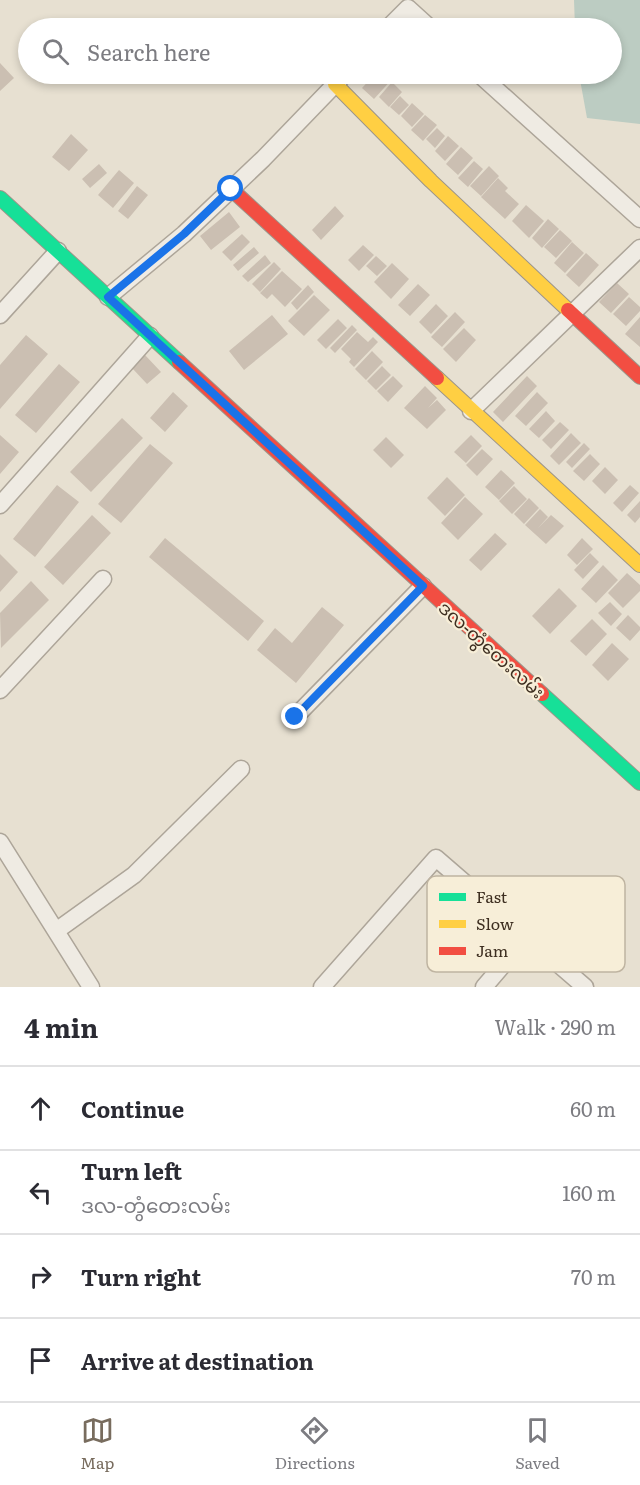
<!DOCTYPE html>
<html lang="en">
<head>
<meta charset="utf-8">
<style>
  body { margin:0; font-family:Literata,"Noto Sans Myanmar",serif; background:#f7f7f7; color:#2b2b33 }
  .stop { position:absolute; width:18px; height:18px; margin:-14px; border:4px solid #1a73e8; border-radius:50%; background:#fff }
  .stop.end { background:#1a73e8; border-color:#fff; box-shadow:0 2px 6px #0008 }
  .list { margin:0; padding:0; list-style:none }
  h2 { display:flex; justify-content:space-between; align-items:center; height:78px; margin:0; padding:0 24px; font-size:26px }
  h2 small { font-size:20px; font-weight:400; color:#7c7c81 }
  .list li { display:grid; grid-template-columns:39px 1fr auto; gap:18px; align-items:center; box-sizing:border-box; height:84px; padding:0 24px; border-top:2px solid #e1e1e2 }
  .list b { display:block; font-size:22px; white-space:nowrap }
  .list p { margin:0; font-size:20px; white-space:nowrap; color:#7c7c81 }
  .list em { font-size:20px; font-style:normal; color:#7c7c81 }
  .icon { flex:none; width:33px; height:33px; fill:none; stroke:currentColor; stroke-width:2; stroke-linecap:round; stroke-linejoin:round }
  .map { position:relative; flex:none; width:640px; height:987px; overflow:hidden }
  .search { position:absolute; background:#fff; box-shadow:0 3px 9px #0003; left:18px; right:18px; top:18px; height:66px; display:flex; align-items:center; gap:15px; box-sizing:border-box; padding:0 21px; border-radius:33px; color:#7c7c81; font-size:22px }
  .sheet { height:414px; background:#fff }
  nav { display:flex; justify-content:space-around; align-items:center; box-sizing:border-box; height:84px; border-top:2px solid #e1e1e2; background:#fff; font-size:16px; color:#7c7c81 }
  nav a { display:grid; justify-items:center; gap:3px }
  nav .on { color:#786c5e }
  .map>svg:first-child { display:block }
  .water { fill:#bcccc2 }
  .building { fill:#cbbfb2 }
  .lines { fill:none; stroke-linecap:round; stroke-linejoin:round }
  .street-casing { stroke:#ada599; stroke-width:19 }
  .fast-casing { stroke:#9c958a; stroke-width:16 }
  .slow-casing { stroke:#9c958a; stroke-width:16 }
  .jam-casing { stroke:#9c958a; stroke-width:16 }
  .street { stroke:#efebe3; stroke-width:16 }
  .fast { stroke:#16e098; stroke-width:14 }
  .slow { stroke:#ffcf43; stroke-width:14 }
  .jam { stroke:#f24e42; stroke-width:14 }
  .route { stroke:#1a73e8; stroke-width:8 }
  .labels { text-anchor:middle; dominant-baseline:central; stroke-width:4.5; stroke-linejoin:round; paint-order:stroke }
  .street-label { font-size:18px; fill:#3d2e20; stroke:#f7eed8 }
  .key { fill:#f7eed8; stroke:#bfb4a1; stroke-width:1.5 }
  .key-label { font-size:16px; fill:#3d2e20 }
</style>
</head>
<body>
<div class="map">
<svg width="640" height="987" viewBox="0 0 640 987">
  <rect width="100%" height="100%" fill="#e7e0d1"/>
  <path class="water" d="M574 0H640V124L587 118 579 74H612V28H575Z"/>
  <path class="building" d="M0 63 14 78 0 91Z
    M375 74H389L394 77 374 99 362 88Z
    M392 82 402 92 389 107 379 97Z
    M400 96 409 105 399 115 390 107Z
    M412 103 424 114 412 127 401 116Z
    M425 115 437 125 423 141 411 130Z
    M437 128 445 136 435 148 426 139Z
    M71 134 88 150 69 171 52 157Z
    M448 136 459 146 445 161 435 151Z
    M461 147 473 158 458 175 446 164Z
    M474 161 483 169 468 187 458 178Z
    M99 164 107 173 90 188 82 179Z
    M489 166 499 176 481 196 470 186Z
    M119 170 134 183 113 208 98 195Z
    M498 178 508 188 505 191 519 204 505 219 481 197Z
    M137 186 148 195 128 219 118 211Z
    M526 205 544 221 529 238 512 221Z
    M335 206 344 216 321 240 312 230Z
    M229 212 240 227 211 250 200 236Z
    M548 219 559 229 542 248 532 238Z
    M560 230 572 241 556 258 544 247Z
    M242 234 250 242 231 261 222 252Z
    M572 242 584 253 565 273 554 263Z
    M363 245 374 255 359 271 348 260Z
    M254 247 259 253 238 271 233 265Z
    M586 253 599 265 579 287 566 275Z
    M265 255 271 263 248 282 242 276Z
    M376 256 387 266 377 276 366 266Z
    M274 262 281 269 260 292 252 284Z
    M392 263 409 279 391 299 374 282Z
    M282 271 302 289 285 307 272 294 267 299 260 293Z
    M617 283 629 294 611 313 599 302Z
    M418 284 430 295 410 316 398 305Z
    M308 285 314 292 297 310 291 303Z
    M314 295 330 310 304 336 288 321Z
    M629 297 640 307V311L626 326 613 314Z
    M436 304 448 316 431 334 419 322Z
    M455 312 465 322 442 347 431 337Z
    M272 315 288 334 244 370 229 351Z
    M640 317V347L625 334Z
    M338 319 347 328 326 349 317 340Z
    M352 325 357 330 335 353 330 348Z
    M464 328 476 340 456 362 443 349Z
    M357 332 368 342 373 337 378 342 354 367 349 362 351 359 341 349Z
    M26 335 48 354 0 409V365Z
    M372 351 383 362 366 380 355 369Z
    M145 355 161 372 147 384 132 368Z
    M59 364 80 382 36 433 15 415Z
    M382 366 391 375 376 390 367 381Z
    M393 376 403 386 388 402 377 391Z
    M527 376 537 386 503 422 493 412Z
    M425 386 437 398 428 408 437 400 446 410 427 429 404 408Z
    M173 392 188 406 165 432 150 418Z
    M537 392 548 403 526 426 515 416Z
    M546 411 555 421 539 438 529 429Z
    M122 418 143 438 91 492 70 472Z
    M560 422 569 430 551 449 542 440Z
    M571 433 581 443 559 465 550 456Z
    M0 435 19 452 0 474Z
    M471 435 482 446 466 463 454 452Z
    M386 437 404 455 391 468 373 450Z
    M584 443 590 449 572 468 566 462Z
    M150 444 173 463 121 523 98 504Z
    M482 449 493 459 477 476 466 465Z
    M590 454 600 464 584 481 573 471Z
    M605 467 618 480 605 494 592 481Z
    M501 470 515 483 499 500 485 487Z
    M447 477 465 495 445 516 427 498Z
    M57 485 79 502 35 557 13 539Z
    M630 485 639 493 622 512 613 503Z
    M514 486 527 499 512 514 499 501Z
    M465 497 483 514 458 540 441 523Z
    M529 498 539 508 524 524 514 514Z
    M640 501V517L635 523 627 515Z
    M540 509 548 517 538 528 551 515 564 526 546 544 525 525Z
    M92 515 111 533 63 585 44 567Z
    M495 533 507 544 481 571 469 560Z
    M165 538 264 621 248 641 149 557Z
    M582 538 593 549 577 565 567 555Z
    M590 553 599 562 583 579 574 570Z
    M0 554 18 572 0 592Z
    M603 565 618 580 596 603 581 589Z
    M627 573 640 585V591L623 608 608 593Z
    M31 581 49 600 1 648 0 613Z
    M559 588 577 606 550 634 532 616Z
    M610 602 622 614 611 626 598 613Z
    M322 607 344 625 296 683 257 650 275 628 292 643Z
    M628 615 640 627V630L630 641 616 628Z
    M592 619 607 634 586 656 570 641Z
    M612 643 629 659 608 681 592 665Z"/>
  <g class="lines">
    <g class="street-casing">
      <path id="street" d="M388 28 408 8 430 28
        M479 74 640 219
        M108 297 184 234 263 159 345 74
        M0 315 58 251
        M471 411 640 248
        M0 505 150 336
        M0 690 103 579
        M295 717 423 586
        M0 842 91 987
        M56 931 134 875 241 769
        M322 987 436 858 585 987
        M484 987 527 937"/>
    </g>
    <g class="fast-casing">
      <path id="fast" d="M0 198 179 362
        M542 694 640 783"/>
    </g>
    <g class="slow-casing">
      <path id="slow" d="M335 84 431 181 568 310
        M437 378 640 565"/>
    </g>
    <g class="jam-casing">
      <path id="jam" d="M231 189 437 378
        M568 310 640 377
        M179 362 542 694"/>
    </g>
    <use href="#street" class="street"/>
    <use href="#fast" class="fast"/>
    <use href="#slow" class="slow"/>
    <use href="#jam" class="jam"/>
  </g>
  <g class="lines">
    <path class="route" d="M231 189 184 234 108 297 423 586 295 717"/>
  </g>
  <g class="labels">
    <g class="street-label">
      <text transform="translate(492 649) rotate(42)">ဒလ-တွံတေးလမ်း</text>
    </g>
  </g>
  <rect x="427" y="876" width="198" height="96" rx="9" class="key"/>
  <rect x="439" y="893" width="27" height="8" fill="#16e098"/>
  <rect x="439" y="920" width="27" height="8" fill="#ffcf43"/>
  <rect x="439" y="947" width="27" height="8" fill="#f24e42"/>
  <g class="key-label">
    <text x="476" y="903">Fast</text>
    <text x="476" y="930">Slow</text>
    <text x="476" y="957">Jam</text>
  </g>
</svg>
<div class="stop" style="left:231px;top:189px"></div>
<div class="stop end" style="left:295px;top:717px"></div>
<div class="search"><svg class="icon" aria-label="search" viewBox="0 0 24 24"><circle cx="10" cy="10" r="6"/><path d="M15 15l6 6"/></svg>Search here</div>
</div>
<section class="sheet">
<h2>4 min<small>Walk · 290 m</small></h2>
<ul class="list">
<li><svg class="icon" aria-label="ahead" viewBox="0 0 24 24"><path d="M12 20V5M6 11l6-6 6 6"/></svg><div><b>Continue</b></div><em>60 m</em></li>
<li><svg class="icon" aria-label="left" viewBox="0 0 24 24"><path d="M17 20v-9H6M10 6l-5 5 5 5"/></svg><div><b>Turn left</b><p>ဒလ-တွံတေးလမ်း</p></div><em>160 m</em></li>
<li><svg class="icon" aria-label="right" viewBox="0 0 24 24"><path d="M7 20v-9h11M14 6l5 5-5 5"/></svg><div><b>Turn right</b></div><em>70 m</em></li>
<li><svg class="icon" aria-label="arrive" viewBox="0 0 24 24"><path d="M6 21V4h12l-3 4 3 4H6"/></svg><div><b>Arrive at destination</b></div></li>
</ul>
</section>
<nav>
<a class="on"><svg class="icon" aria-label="map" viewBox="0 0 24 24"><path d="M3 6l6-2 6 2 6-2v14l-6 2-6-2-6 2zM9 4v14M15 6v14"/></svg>Map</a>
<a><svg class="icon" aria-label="directions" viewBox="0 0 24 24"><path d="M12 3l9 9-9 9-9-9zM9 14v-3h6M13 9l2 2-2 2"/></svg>Directions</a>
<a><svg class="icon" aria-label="saved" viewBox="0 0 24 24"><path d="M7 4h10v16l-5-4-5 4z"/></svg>Saved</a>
</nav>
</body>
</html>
